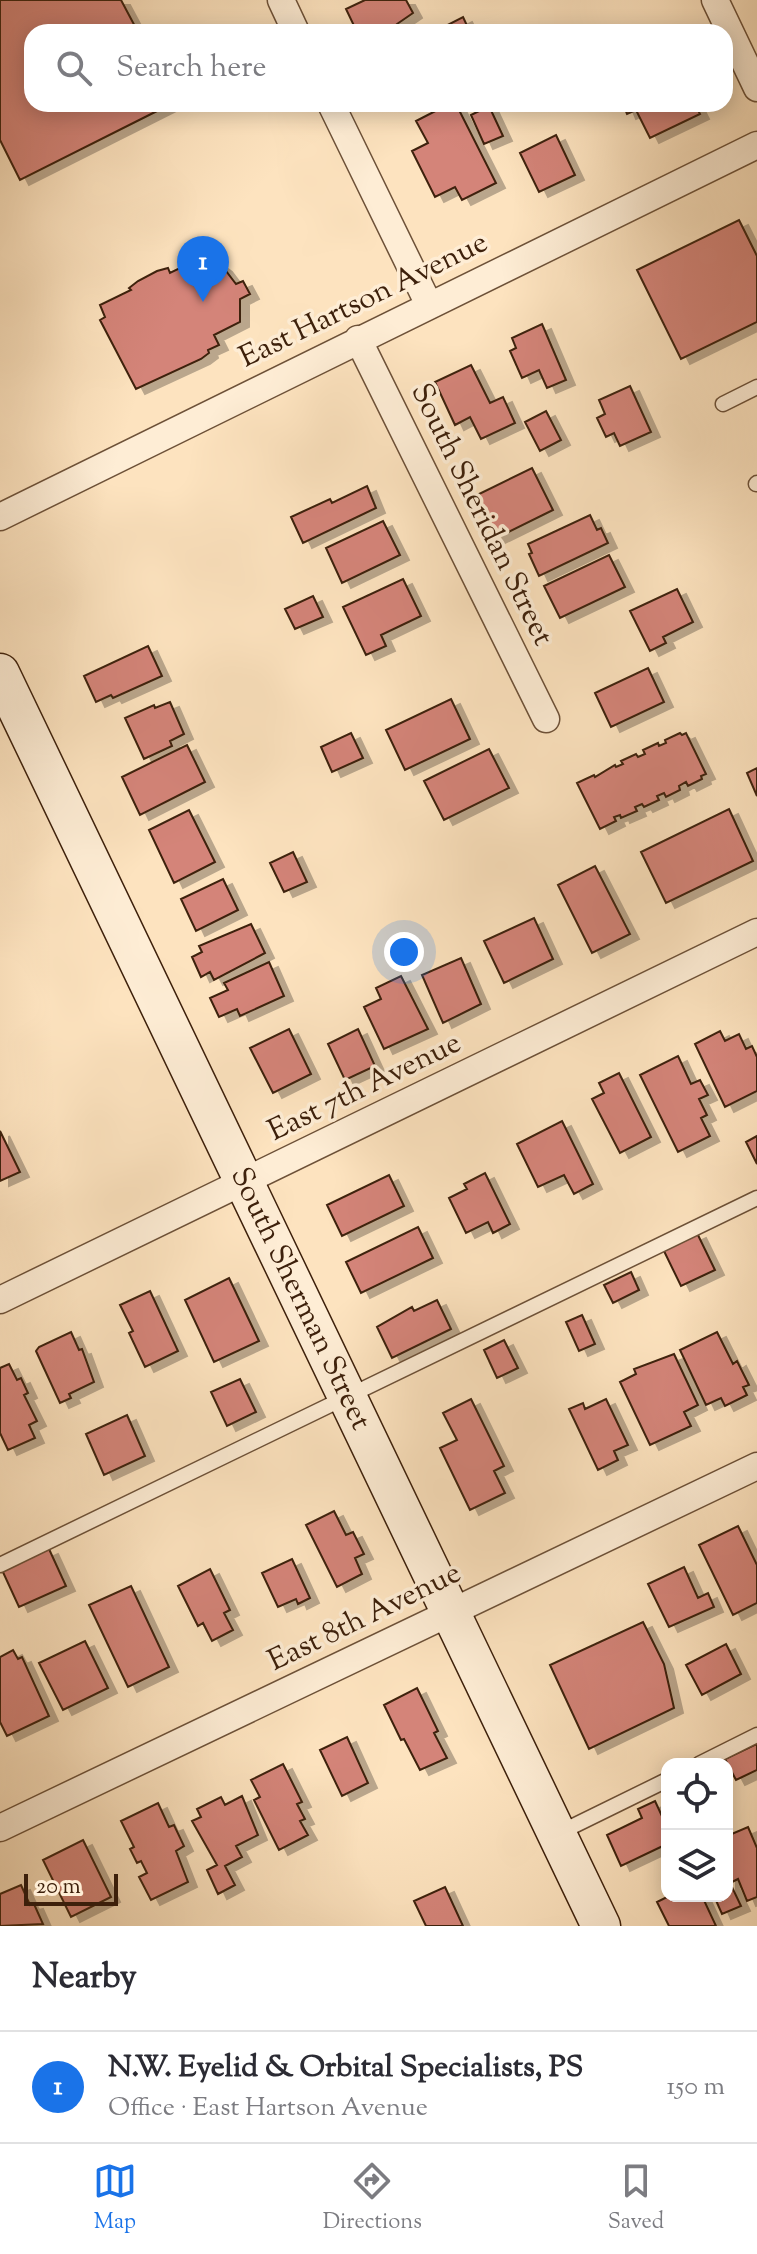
<!DOCTYPE html>
<html lang="en">
<head>
<meta charset="utf-8">
<style>
  body { margin:0; font-family:"Sorts Mill Goudy",serif; background:#f2f2f3; color:#2b2b33 }
  .controls { position:absolute; right:24px; bottom:24px; display:grid; overflow:hidden; border-radius:16px; box-shadow:0 4px 20px #0003 }
  .controls button { width:72px; height:72px; display:grid; place-items:center; padding:0; border:0; border-bottom:2px solid #e1e1e2; background:#fff; color:#2b2b33; font:40px sans-serif }
  .scale { position:absolute; left:24px; bottom:20px; width:94px; box-sizing:border-box; padding-left:8px; border:4px solid #3d200b; border-top:0; font-size:22px; line-height:28px; white-space:nowrap; color:#3d200b; -webkit-text-stroke:6px #feedd5; paint-order:stroke }
  .you { position:absolute; left:404px; top:952px; width:28px; height:28px; margin:-20px; border:6px solid #fff; border-radius:50%; background:#1a73e8; box-shadow:0 0 0 12px #1a73e833 }
  .badge { display:grid; place-items:center; width:52px; height:52px; border-radius:50%; background:#1a73e8; color:#fff; font-size:26px; font-weight:700 }
  .pin { position:absolute; translate:-50% -66px; filter:drop-shadow(0 2px 4px #0008) }
  .pin::after { content:''; position:absolute; top:42px; width:28px; height:24px; background:inherit; clip-path:polygon(0 0,100% 0,50% 100%) }
  .list { margin:0; padding:0; list-style:none }
  h2 { display:flex; justify-content:space-between; align-items:center; height:104px; margin:0; padding:0 32px; font-size:34px }
  h2 small { font-size:26px; font-weight:400; color:#7c7c81 }
  .list li { display:grid; grid-template-columns:52px 1fr auto; gap:24px; align-items:center; box-sizing:border-box; height:112px; padding:0 32px; border-top:2px solid #e1e1e2 }
  .list b { display:block; font-size:30px; white-space:nowrap }
  .list p { margin:0; font-size:26px; white-space:nowrap; color:#7c7c81 }
  .list em { font-size:26px; font-style:normal; color:#7c7c81 }
  .icon { flex:none; width:44px; height:44px; fill:none; stroke:currentColor; stroke-width:2; stroke-linecap:round; stroke-linejoin:round }
  .map { position:relative; flex:none; width:757px; height:1926px; overflow:hidden }
  .search { position:absolute; background:#fff; box-shadow:0 4px 20px #0003; left:24px; right:24px; top:24px; height:88px; display:flex; align-items:center; gap:20px; box-sizing:border-box; padding:0 28px; border-radius:24px; color:#7c7c81; font-size:30px }
  .sheet { height:216px; background:#fff }
  nav { display:flex; justify-content:space-around; align-items:center; box-sizing:border-box; height:112px; border-top:2px solid #e1e1e2; background:#fff; font-size:22px; color:#7c7c81 }
  nav a { display:grid; justify-items:center; gap:4px }
  nav .on { color:#1a73e8 }
  .map>svg:first-child { display:block }
  .building { fill:#d48479; stroke:#3d200b; stroke-width:2; filter:url(#shadow) }
  .lines { fill:none; stroke-linecap:round; stroke-linejoin:round }
  .lane-casing { stroke:#6d5138; stroke-width:17 }
  .street-casing { stroke:#6d5138; stroke-width:29 }
  .secondary-casing { stroke:#3d200b; stroke-width:41 }
  .lane { stroke:#feedd5; stroke-width:14 }
  .street { stroke:#feedd5; stroke-width:26 }
  .secondary { stroke:#feedd5; stroke-width:38 }
  .labels { text-anchor:middle; dominant-baseline:central; stroke-width:7; stroke-linejoin:round; paint-order:stroke }
  .street-label { font-size:30px; fill:#3d200b; stroke:#feedd5 }
</style>
</head>
<body>
<div class="map">
<svg width="757" height="1926" viewBox="0 0 757 1926">
  <defs>
    <filter id="shadow"><feDropShadow dx="9" dy="5" stdDeviation="0" flood-color="#0004"/></filter>
  </defs>
  <rect width="100%" height="100%" fill="#fde3bf"/>
  <filter id="stains"><feTurbulence type="fractalNoise" baseFrequency=".0025" numOctaves="4"/><feColorMatrix values="0 0 0 0 .2 0 0 0 0 .09 0 0 0 0 .02 0 0 0 .5 -.17"/></filter>
  <radialGradient id="worn" r=".72"><stop offset=".6" stop-color="#630" stop-opacity="0"/><stop offset="1" stop-color="#630" stop-opacity=".3"/></radialGradient>
  <path class="building" d="M0 0H121L138 32H32V104H171L20 180 0 140Z
    M365 0H406L413 13 397 24 401 32H357L346 9Z
    M463 17 470 32H434Z
    M449 104H456L496 183 462 200 455 187 435 197 412 151 428 143 416 121Z
    M623 104H695L700 114 650 138 636 110 627 114Z
    M489 106 503 136 484 144 471 115Z
    M556 135 575 175 539 192 520 153Z
    M739 220 757 256V322L681 359 637 270Z
    M207 255 223 267 236 284 243 281 250 294 240 299V322L214 335 219 345 208 350 209 353 201 359 136 389 100 320 105 317 100 305 131 290 129 288 138 281 157 271 168 268 170 273Z
    M542 324 566 380 547 388 539 370 522 378 510 351 516 348 512 338Z
    M471 365 490 403 503 397 515 423 481 439 470 417 455 425 435 382Z
    M630 386 651 432 620 446 614 433 606 437 597 418 605 414 599 400Z
    M546 411 561 440 540 451 525 422Z
    M532 468 553 510 496 538 475 496Z
    M367 486 376 508 303 543 291 517 330 499 332 503Z
    M590 515 597 530 601 528 608 543 539 576 529 554 532 553 528 544Z
    M383 521 400 555 342 583 326 548Z
    M609 555 625 587 560 618 544 586Z
    M403 579 421 616 381 635 386 646 366 655 343 607Z
    M677 589 693 622 663 637 666 643 650 651 630 611Z
    M313 596 323 617 295 629 285 609Z
    M148 646 162 676 113 698 111 695 96 702 84 676Z
    M648 668 664 702 611 727 595 693Z
    M451 699 470 739 405 770 386 730Z
    M170 702 184 734 170 741 172 746 144 759 125 718 154 705 155 708Z
    M351 733 363 758 332 772 321 747Z
    M680 733 682 735 686 733 706 774 701 776 702 779 688 786 686 782 679 786 680 790 666 797 664 793 657 796 659 800 644 807 642 804 635 807 637 811 621 818 620 815 614 817 616 821 600 829 577 783 594 775 595 777 615 765 616 767 623 764 621 761 636 754 638 757 645 754 643 750 658 743 659 746 666 743 665 740Z
    M187 745 205 782 140 815 122 777Z
    M489 749 509 788 444 820 424 781Z
    M757 768V796L747 773Z
    M729 809 753 861 666 903 641 852Z
    M189 810 215 862 174 883 149 830Z
    M293 852 307 882 284 892 270 863Z
    M595 866 630 934 592 953 558 885Z
    M223 879 238 910 196 931 181 899Z
    M534 918 553 959 504 983 484 941Z
    M251 924 265 953 214 980 210 972 201 977 192 957 202 952 199 946Z
    M461 958 481 1004 443 1023 422 975Z
    M269 962 284 996 240 1016 237 1009 219 1017 210 998 228 990 224 983Z
    M401 976 428 1029 384 1049 364 1007 381 999 376 988Z
    M289 1029 311 1074 273 1093 250 1048Z
    M358 1029 375 1066 345 1080 328 1044Z
    M720 1031 725 1041 739 1034 746 1049 752 1046 757 1057V1091L725 1107 695 1044Z
    M678 1056 691 1084 700 1080 708 1095 699 1099 707 1115 701 1118 710 1136 678 1152 640 1075Z
    M619 1073 651 1137 620 1153 592 1099 604 1093 599 1083Z
    M562 1121 593 1184 574 1194 564 1175 538 1187 517 1144Z
    M0 1131 20 1172 0 1181Z
    M757 1136V1164L746 1142Z
    M485 1173 510 1224 493 1233 488 1222 466 1233 449 1198 467 1189 464 1184Z
    M389 1175 404 1206 342 1236 327 1205Z
    M418 1227 433 1258 361 1293 346 1262Z
    M697 1233 715 1270 681 1286 663 1249Z
    M631 1272 639 1290 613 1303 604 1285Z
    M229 1278 259 1341 214 1362 185 1300Z
    M150 1291 178 1351 145 1367 129 1333 133 1331 120 1305Z
    M437 1300 451 1329 392 1358 377 1327 412 1307 414 1311Z
    M582 1315 595 1344 579 1351 566 1322Z
    M71 1332 79 1350 82 1349 94 1382 69 1394 71 1398 60 1403 36 1351 39 1347Z
    M717 1332 733 1364 737 1361 749 1385 743 1387 747 1395 725 1406 721 1398 706 1405 680 1350Z
    M504 1340 518 1368 497 1378 484 1350Z
    M674 1354 698 1405 684 1412 691 1426 650 1445 620 1382 636 1374 634 1369Z
    M9 1364 17 1380 21 1378 28 1393 24 1395 37 1421 29 1425 35 1438 8 1450 0 1433V1368Z
    M240 1379 256 1412 227 1426 211 1392Z
    M471 1399 504 1466 494 1471 505 1493 470 1510 440 1448 457 1440 443 1413Z
    M606 1399 628 1445 614 1451 618 1460 598 1470 569 1409 583 1403 585 1409Z
    M127 1415 145 1456 104 1475 86 1434Z
    M334 1511 346 1535 353 1532 364 1554 355 1558 362 1574 337 1587 306 1525Z
    M738 1526 757 1565V1603L733 1615 699 1545Z
    M49 1549 66 1586 19 1607 2 1570Z
    M292 1559 310 1598 298 1604 296 1599 278 1607 262 1573Z
    M684 1567 698 1598 708 1593 714 1607 669 1627 648 1584Z
    M210 1569 230 1610 224 1613 233 1630 212 1641 203 1623 198 1626 178 1586Z
    M131 1586 169 1667 128 1687 89 1605Z
    M643 1622 664 1664 674 1708 589 1749 550 1665Z
    M85 1641 108 1688 63 1710 39 1663Z
    M726 1644 741 1674 702 1695 686 1665Z
    M13 1650 18 1659 22 1657 49 1716 7 1736 0 1722V1657Z
    M417 1688 438 1731 434 1733 447 1758 420 1770 404 1739 401 1740 384 1705Z
    M347 1737 368 1783 342 1796 320 1750Z
    M757 1744V1770L736 1780 725 1759Z
    M283 1764 302 1802 297 1804 305 1819 300 1821 308 1835 279 1850 254 1800 260 1797 251 1780Z
    M242 1796 258 1835 236 1846 242 1857 225 1866 235 1885 218 1894 207 1870 217 1865 192 1821 201 1817 197 1809 221 1797 225 1805Z
    M655 1801 667 1827V1844L621 1866 607 1835 642 1818 638 1809Z
    M158 1803 169 1827 174 1825 184 1846 176 1851 188 1882 151 1900 139 1877 147 1873 141 1861 137 1863 130 1849 134 1847 121 1821Z
    M748 1827 757 1848V1897L747 1901 738 1879 730 1883 741 1906 722 1914 714 1896H727V1836Z
    M83 1840 111 1897 71 1917 43 1860Z
    M21 1885 30 1905 34 1904 43 1924 0 1926V1894Z
    M445 1887 463 1926H426L414 1901Z
    M669 1896H702L716 1926H669L657 1902Z"/>
  <g class="lines">
    <g class="lane-casing">
      <path id="lane" d="M723 404 757 387
        M756 484 757 483
        M0 1565 757 1198
        M699 1764 757 1735
        M557 1834 667 1780"/>
    </g>
    <g class="street-casing">
      <path id="street" d="M281 0 296 32
        M715 0 757 88
        M331 104 429 305
        M358 339 546 719
        M0 517 757 145
        M0 1300 757 932
        M0 1828 757 1466"/>
    </g>
    <g class="secondary-casing">
      <g id="secondary">
        <path id="s1" d="M0 673 601 1926"/>
      </g>
    </g>
    <use href="#lane" class="lane"/>
    <use href="#street" class="street"/>
    <use href="#secondary" class="secondary"/>
  </g>
  <g class="labels">
    <g class="street-label">
      <text transform="translate(364 301) rotate(-26)">East Hartson Avenue</text>
      <text transform="translate(481 515) rotate(64)">South Sheridan Street</text>
      <text transform="translate(365 1088) rotate(-26)">East 7th Avenue</text>
      <text stroke="none"><textPath href="#s1" startOffset="694">South Sherman Street</textPath></text>
      <text transform="translate(365 1618) rotate(-26)">East 8th Avenue</text>
    </g>
  </g>
  <rect width="100%" height="100%" filter="url(#stains)"/>
  <rect width="100%" height="100%" fill="url(#worn)"/>
</svg>
<div class="controls">
<button><svg class="icon" aria-label="locate" viewBox="0 0 24 24"><circle cx="12" cy="12" r="6"/><path d="M12 2v4M12 18v4M2 12h4M18 12h4"/></svg></button>
<button><svg class="icon" aria-label="layers" viewBox="0 0 24 24"><path d="M12 4l9 5-9 5-9-5zM3 14l9 5 9-5"/></svg></button>
</div>
<div class="scale">20 m</div>
<div class="you"></div>
<div class="pin badge" style="left:203px;top:302px">1</div>
<div class="search"><svg class="icon" aria-label="search" viewBox="0 0 24 24"><circle cx="10" cy="10" r="6"/><path d="M15 15l6 6"/></svg>Search here</div>
</div>
<section class="sheet">
<h2>Nearby<small></small></h2>
<ul class="list">
<li><span class="badge">1</span><div><b>N.W. Eyelid &amp; Orbital Specialists, PS</b><p>Office · East Hartson Avenue</p></div><em>150 m</em></li>
</ul>
</section>
<nav>
<a class="on"><svg class="icon" aria-label="map" viewBox="0 0 24 24"><path d="M3 6l6-2 6 2 6-2v14l-6 2-6-2-6 2zM9 4v14M15 6v14"/></svg>Map</a>
<a><svg class="icon" aria-label="directions" viewBox="0 0 24 24"><path d="M12 3l9 9-9 9-9-9zM9 14v-3h6M13 9l2 2-2 2"/></svg>Directions</a>
<a><svg class="icon" aria-label="saved" viewBox="0 0 24 24"><path d="M7 4h10v16l-5-4-5 4z"/></svg>Saved</a>
</nav>
</body>
</html>
